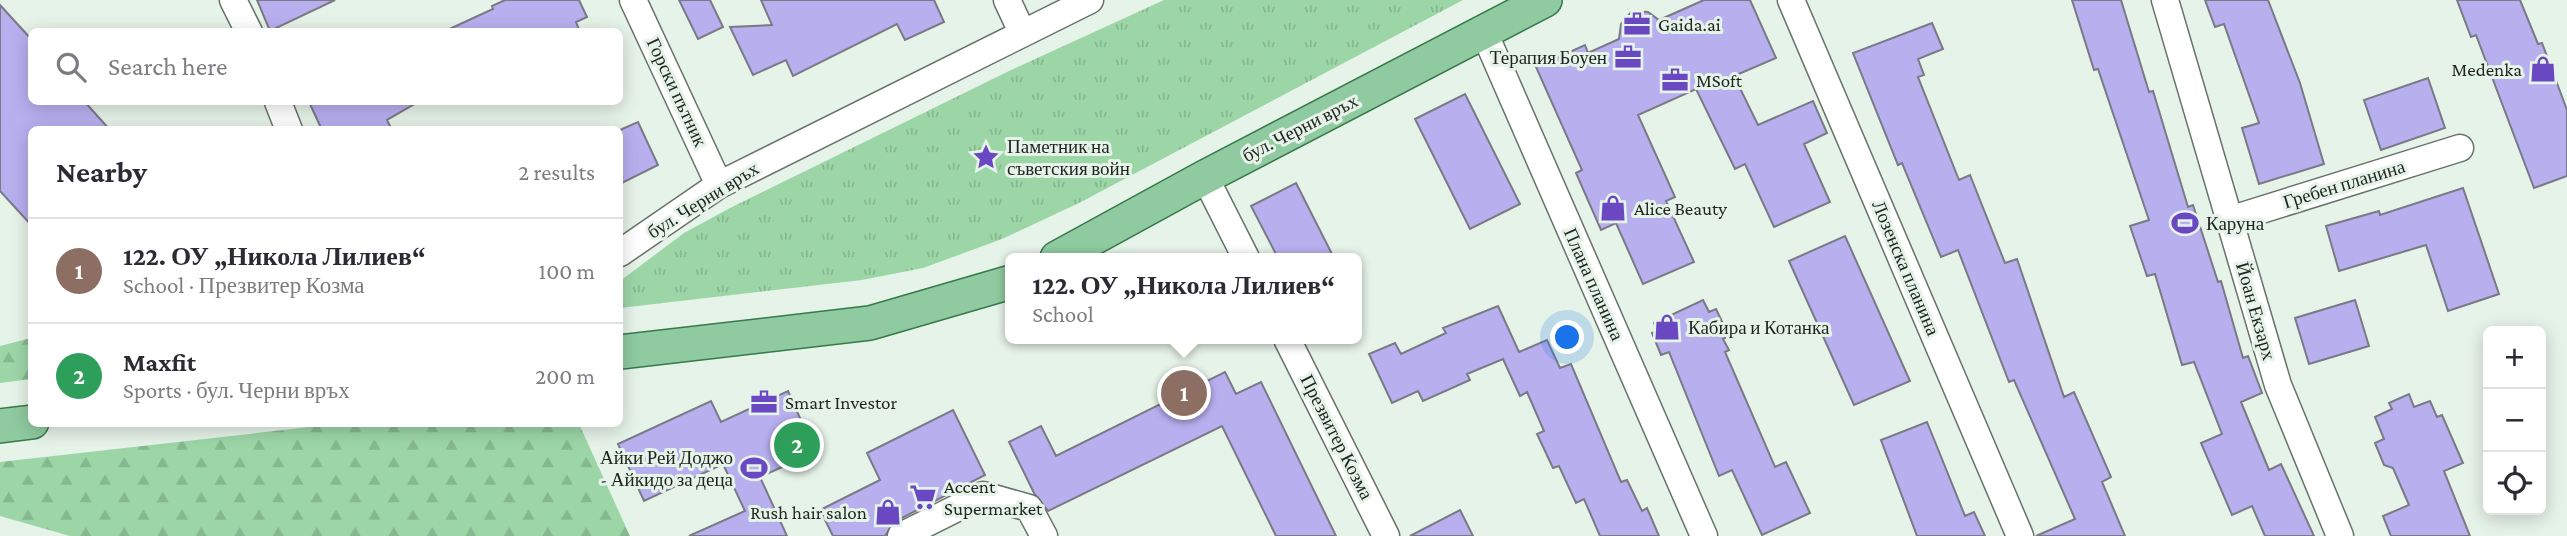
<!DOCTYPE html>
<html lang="en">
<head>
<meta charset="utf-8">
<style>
  body { margin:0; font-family:"Crimson Pro",serif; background:#f2f2f3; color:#2b2b33 }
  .controls { position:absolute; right:21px; bottom:21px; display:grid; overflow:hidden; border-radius:10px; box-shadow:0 4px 18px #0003 }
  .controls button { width:63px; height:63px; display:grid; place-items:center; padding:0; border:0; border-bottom:2px solid #e1e1e2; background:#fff; color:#2b2b33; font:35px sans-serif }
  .you { position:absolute; left:1568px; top:338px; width:24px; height:24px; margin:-18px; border:5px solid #fff; border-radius:50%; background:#1a73e8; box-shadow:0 0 0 10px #1a73e833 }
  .badge { display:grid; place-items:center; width:46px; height:46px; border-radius:50%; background:#b45309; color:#fff; font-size:23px; font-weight:700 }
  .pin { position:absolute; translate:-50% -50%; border:4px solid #fff; box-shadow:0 2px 7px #0006 }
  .popup { position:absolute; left:1005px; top:253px; width:357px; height:91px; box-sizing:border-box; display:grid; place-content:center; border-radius:10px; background:#fff; filter:drop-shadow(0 2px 5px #0005); font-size:23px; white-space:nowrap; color:#7c7c81 }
  .popup b { font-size:26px; color:#2b2b33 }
  .popup::after { content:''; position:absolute; left:50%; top:100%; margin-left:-14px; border:14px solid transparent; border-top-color:#fff }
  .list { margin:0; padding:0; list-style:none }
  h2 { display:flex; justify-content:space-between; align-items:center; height:91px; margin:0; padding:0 28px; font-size:30px }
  h2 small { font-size:23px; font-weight:400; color:#7c7c81 }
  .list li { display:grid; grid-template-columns:46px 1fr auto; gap:21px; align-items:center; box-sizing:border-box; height:105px; padding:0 28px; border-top:2px solid #e1e1e2 }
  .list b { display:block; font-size:26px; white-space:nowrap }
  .list p { margin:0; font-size:23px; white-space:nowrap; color:#7c7c81 }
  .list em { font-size:23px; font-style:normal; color:#7c7c81 }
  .icon { flex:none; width:38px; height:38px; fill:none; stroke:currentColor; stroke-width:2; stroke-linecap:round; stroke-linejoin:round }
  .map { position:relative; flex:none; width:2567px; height:536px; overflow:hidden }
  .search { position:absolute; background:#fff; box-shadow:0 4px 18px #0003; left:28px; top:28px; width:595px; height:77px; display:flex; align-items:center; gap:18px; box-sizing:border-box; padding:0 24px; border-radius:10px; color:#7c7c81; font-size:26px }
  .panel { position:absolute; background:#fff; box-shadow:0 4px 18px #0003; left:28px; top:126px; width:595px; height:301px; border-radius:10px }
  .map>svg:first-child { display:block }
  .forest { fill:url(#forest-firs) }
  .park { fill:url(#park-tufts) }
  .building { fill:#b8afef; stroke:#7a7986; stroke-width:2 }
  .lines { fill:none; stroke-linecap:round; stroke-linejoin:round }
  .minor-casing { stroke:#677369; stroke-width:29 }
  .major-casing { stroke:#37794a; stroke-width:36 }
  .minor { stroke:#fff; stroke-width:26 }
  .major { stroke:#8fcaa0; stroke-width:33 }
  .labels { text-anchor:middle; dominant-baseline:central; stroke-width:6; stroke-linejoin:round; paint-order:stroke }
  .poi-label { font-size:19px; fill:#1f2420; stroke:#e6f3e8; text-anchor:start }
  .street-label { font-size:19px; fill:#1f2420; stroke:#e6f3e8 }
</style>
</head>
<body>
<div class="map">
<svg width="2567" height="536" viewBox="0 0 2567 536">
  <defs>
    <pattern id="forest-firs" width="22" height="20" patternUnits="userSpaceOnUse" patternTransform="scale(1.75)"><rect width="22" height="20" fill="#9cd6a7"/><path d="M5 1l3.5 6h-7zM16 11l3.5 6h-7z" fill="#86b88f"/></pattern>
    <pattern id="park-tufts" width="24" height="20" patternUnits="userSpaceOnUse" patternTransform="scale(1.75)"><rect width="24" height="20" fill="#9cd6a7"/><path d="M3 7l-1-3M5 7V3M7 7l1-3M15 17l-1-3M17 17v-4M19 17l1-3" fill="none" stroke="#86b88f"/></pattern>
  </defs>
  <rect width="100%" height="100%" fill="#e6f3e8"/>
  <path class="forest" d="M31 338V379L0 383V346Z
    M337 424H579L630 536H70L0 516V462Z"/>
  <path class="park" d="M1164 0H1463L1079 203 1002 239 923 268 862 280 620 308V281L684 233 730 208 1009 71Z"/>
  <path class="building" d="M257 0H335L270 31Z
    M505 0H579L587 17 576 22 580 32H443L493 9 492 6Z
    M679 0H710L723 27 698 39Z
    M761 0H934L944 22 905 40 897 24 793 76 786 60 753 75 730 27 772 25Z
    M1704 0H1750L1776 58 1734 76 1758 125 1813 101 1827 133 1804 144 1830 202 1774 227 1745 164 1735 169 1696 89 1638 115 1675 197 1666 201 1694 262 1643 284 1616 223 1601 230 1576 173 1582 170 1536 67 1585 45 1588 53 1619 39 1621 24 1632 11 1648 12 1659 20Z
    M2072 0H2121L2149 92 2153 91 2188 207 2193 205 2218 282 2221 281 2243 358 2248 356 2262 393 2241 402 2269 470 2281 464 2314 536H2265L2252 506 2232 515 2201 443 2222 434 2194 362 2182 365 2155 274 2147 276 2130 226 2149 220 2098 69 2094 70Z
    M2205 0H2268L2300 83 2324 164 2259 184 2242 128 2259 123 2224 24 2215 27Z
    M2457 0H2520L2538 44 2542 43 2567 110V176L2534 188 2476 35 2471 37Z
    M0 5 32 40V102H85L110 130H32V226L0 191Z
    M1932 23 1943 49 1918 59 1924 75 1918 77 1959 180 1970 175 2005 263 2017 259 2064 397 2074 392 2111 477 2102 482 2125 536H2036L2075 519 2014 380 2009 382 1958 250 1941 257 1902 163 1898 165 1853 53Z
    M2428 78 2445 128 2381 150 2364 100Z
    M1465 94 1520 204 1470 229 1415 119Z
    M309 102H418L387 120 392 130H322Z
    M638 122 658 165 620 184V130Z
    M1296 183 1334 258H1278L1251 206Z
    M2463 188 2499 294 2448 311 2426 245 2339 271 2326 226 2379 211 2380 215Z
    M1845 236 1910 381 1854 405 1789 261Z
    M1703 300 1709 312 1716 309 1729 336 1723 339 1729 350 1725 352 1775 467 1786 462 1810 513 1762 535 1732 470 1719 476 1669 352 1661 355 1652 333 1657 331 1654 323Z
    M2355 300 2369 346 2309 364 2295 318Z
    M1498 306 1519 352 1547 340 1560 368 1571 364 1621 482 1627 480 1642 511 1647 508 1659 536H1600L1584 499 1576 503 1559 466 1553 468 1537 434 1544 431 1527 392 1520 396 1503 359 1467 374 1470 380 1423 401 1418 391 1392 403 1369 354 1395 343 1401 354 1446 333 1443 328Z
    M1225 372 1236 394 1261 382 1336 536H1276L1222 426 1048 511 1034 493 1009 442 1041 426 1056 456Z
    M788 391 815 452 760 477 787 536H689L745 511 723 464 644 501 618 444 711 401 721 422Z
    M2409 394 2414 407 2430 401 2437 417 2442 415 2463 463 2444 471 2470 536H2391L2383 516 2409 505 2393 468 2384 465 2375 443 2384 439 2375 417 2392 409 2389 403Z
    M953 410 985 475 894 522 885 536H833L820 510 880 480 867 453Z
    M1927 422 1965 516 1974 512 1985 536H1917L1881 440Z
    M1460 510 1473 536H1410Z"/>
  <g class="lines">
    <g class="minor-casing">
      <path id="minor" d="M233 0 249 32
        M633 0 719 185
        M1007 0 1022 32
        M1791 0 2020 536
        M2165 0 2278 385 2340 536
        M1484 32 1704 536
        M278 102 289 130
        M1205 177 1246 258
        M2229 220 2460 148
        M620 253 719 185 1090 0
        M1287 339 1386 536
        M901 536 983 495 1029 508 1044 536"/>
    </g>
    <g class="major-casing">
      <path id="major" d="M1057 258 1205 177 1545 0
        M620 352 870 323 1011 282
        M0 426 32 422"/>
    </g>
    <use href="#minor" class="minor"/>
    <use href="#major" class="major"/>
  </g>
  <defs>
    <g id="office-bare" transform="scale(2.1)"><path d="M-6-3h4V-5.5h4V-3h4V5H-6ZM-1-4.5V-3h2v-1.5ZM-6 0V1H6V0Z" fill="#6948c1" stroke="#e6f3e8" stroke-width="2.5" paint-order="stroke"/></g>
    <g id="shop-bare" transform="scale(2.1)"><path d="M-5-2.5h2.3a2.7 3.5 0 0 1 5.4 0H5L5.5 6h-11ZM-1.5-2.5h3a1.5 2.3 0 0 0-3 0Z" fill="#6948c1" stroke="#e6f3e8" stroke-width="2.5" paint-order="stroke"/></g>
    <g id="sight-bare" transform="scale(2.1)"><path d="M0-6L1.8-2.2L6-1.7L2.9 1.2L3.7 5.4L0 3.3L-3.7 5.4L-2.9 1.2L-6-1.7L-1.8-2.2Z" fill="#6948c1" stroke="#e6f3e8" stroke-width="2.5" paint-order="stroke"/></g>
    <g id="stadium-bare" transform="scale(2.1)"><path d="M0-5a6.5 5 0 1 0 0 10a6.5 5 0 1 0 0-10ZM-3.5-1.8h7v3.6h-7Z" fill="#6948c1" stroke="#e6f3e8" stroke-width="2.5" paint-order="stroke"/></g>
    <g id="supermarket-bare" transform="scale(2.1)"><path d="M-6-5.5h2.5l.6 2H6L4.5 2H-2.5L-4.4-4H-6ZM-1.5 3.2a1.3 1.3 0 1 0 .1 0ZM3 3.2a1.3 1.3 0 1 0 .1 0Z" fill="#6948c1" stroke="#e6f3e8" stroke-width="2.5" paint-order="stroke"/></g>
  </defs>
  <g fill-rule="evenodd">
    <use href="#office-bare" x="1637" y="24"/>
    <use href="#office-bare" x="1628" y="57"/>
    <use href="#shop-bare" x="2543" y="69"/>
    <use href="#office-bare" x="1675" y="80"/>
    <use href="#sight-bare" x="986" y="157"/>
    <use href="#shop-bare" x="1613" y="208"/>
    <use href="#stadium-bare" x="2185" y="223"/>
    <use href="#shop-bare" x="1667" y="327"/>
    <use href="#office-bare" x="764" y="402"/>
    <use href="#stadium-bare" x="754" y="468"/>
    <use href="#supermarket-bare" x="923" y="497"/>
    <use href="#shop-bare" x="888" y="512"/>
  </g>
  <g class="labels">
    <g class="poi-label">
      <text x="1658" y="24">Gaida.ai</text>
      <text x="1607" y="57" text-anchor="end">Терапия Боуен</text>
      <text x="2522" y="69" text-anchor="end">Medenka</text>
      <text x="1696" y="80">MSoft</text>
      <text x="1007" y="146">Паметник на<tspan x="1007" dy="22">съветския войн</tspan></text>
      <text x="1634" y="208">Alice Beauty</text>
      <text x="2206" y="223">Каруна</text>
      <text x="1688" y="327">Кабира и Котанка</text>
      <text x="785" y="402">Smart Investor</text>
      <text x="733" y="457" text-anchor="end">Айки Рей Доджо<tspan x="733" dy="22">- Айкидо за деца</tspan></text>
      <text x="944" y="486">Accent<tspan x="944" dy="22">Supermarket</tspan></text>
      <text x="867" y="512" text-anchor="end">Rush hair salon</text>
    </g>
    <g class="street-label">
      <text transform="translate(677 92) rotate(65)">Горски пътник</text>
      <text transform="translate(1300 128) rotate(-27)">бул. Черни връх</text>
      <text transform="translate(2344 184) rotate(-17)">Гребен планина</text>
      <text transform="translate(703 200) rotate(-32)">бул. Черни връх</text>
      <text transform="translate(1906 268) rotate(67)">Лозенска планина</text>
      <text transform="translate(1594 284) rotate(66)">Плана планина</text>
      <text transform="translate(2256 311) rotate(74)">Йоан Екзарх</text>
      <text transform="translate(1337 437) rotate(63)">Презвитер Козма</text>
    </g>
  </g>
</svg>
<div class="controls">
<button>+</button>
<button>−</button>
<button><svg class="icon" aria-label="locate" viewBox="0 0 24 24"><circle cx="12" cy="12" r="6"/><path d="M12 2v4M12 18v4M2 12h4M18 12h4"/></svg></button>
</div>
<div class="you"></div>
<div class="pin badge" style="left:1184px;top:393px;background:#8d6e63">1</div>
<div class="popup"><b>122. ОУ „Никола Лилиев“</b>School</div>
<div class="pin badge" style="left:797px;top:445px;background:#2e9e5b">2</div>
<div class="search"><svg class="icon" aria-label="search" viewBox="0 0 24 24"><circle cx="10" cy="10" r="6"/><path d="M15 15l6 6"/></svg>Search here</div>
<section class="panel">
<h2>Nearby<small>2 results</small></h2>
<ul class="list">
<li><span class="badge" style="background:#8d6e63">1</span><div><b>122. ОУ „Никола Лилиев“</b><p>School · Презвитер Козма</p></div><em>100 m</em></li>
<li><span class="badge" style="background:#2e9e5b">2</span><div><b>Maxfit</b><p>Sports · бул. Черни връх</p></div><em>200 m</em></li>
</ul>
</section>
</div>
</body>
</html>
